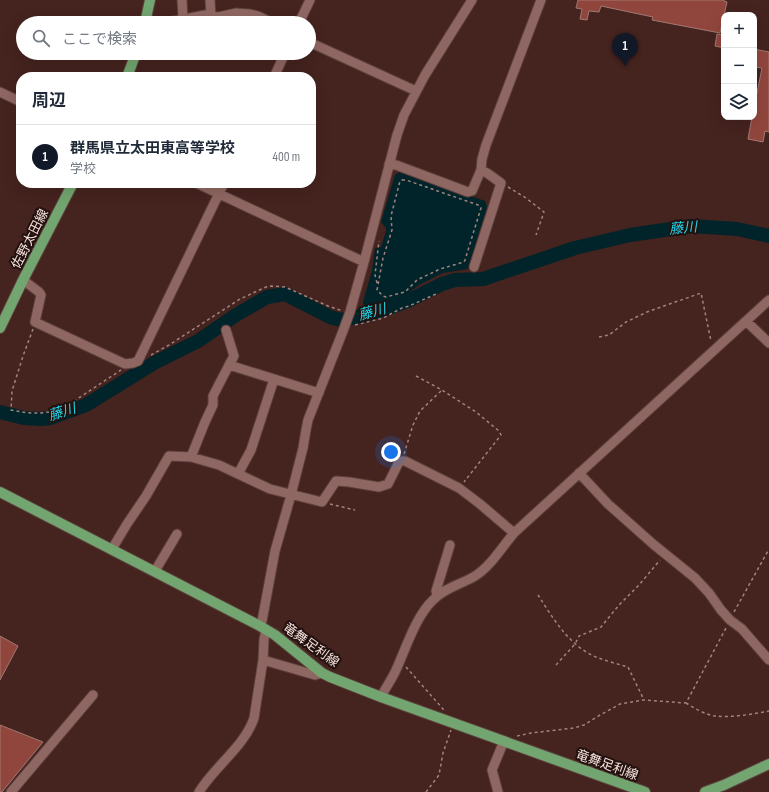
<!DOCTYPE html>
<html lang="ja">
<head>
<meta charset="utf-8">
<style>
  body { margin:0; font-family:"Sofia Sans Condensed","Noto Sans JP",sans-serif; background:#f6f6f7; color:#1f2937 }
  .controls { position:absolute; right:12px; top:12px; display:grid; overflow:hidden; border-radius:8px; box-shadow:0 4px 16px #0002 }
  .controls button { width:36px; height:36px; display:grid; place-items:center; padding:0; border:0; border-bottom:1px solid #e0e1e3; background:#fff; color:#1f2937; font:20px sans-serif }
  .you { position:absolute; left:391px; top:452px; width:14px; height:14px; margin:-10px; border:3px solid #fff; border-radius:50%; background:#1a73e8; box-shadow:0 0 0 6px #1a73e833 }
  .badge { display:grid; place-items:center; width:26px; height:26px; border-radius:50%; background:#111827; color:#fff; font-size:13px; font-weight:700 }
  .pin { position:absolute; translate:-50% -33px; filter:drop-shadow(0 1px 2px #0008) }
  .pin::after { content:''; position:absolute; top:21px; width:14px; height:12px; background:inherit; clip-path:polygon(0 0,100% 0,50% 100%) }
  .list { margin:0; padding:0; list-style:none }
  h2 { display:flex; justify-content:space-between; align-items:center; height:52px; margin:0; padding:0 16px; font-size:17px }
  h2 small { font-size:13px; font-weight:400; color:#747a83 }
  .list li { display:grid; grid-template-columns:26px 1fr auto; gap:12px; align-items:center; box-sizing:border-box; height:64px; padding:0 16px; border-top:1px solid #e0e1e3 }
  .list b { display:block; font-size:15px; white-space:nowrap }
  .list p { margin:0; font-size:13px; white-space:nowrap; color:#747a83 }
  .list em { font-size:13px; font-style:normal; color:#747a83 }
  .icon { flex:none; width:22px; height:22px; fill:none; stroke:currentColor; stroke-width:2; stroke-linecap:round; stroke-linejoin:round }
  .map { position:relative; flex:none; width:769px; height:792px; overflow:hidden }
  .search { position:absolute; background:#fff; box-shadow:0 4px 16px #0002; left:16px; top:16px; width:300px; height:44px; display:flex; align-items:center; gap:10px; box-sizing:border-box; padding:0 14px; border-radius:22px; color:#747a83; font-size:15px }
  .panel { position:absolute; background:#fff; box-shadow:0 4px 16px #0002; left:16px; top:72px; width:300px; height:116px; border-radius:16px }
  .map>svg:first-child { display:block }
  .water { fill:#002429 }
  .lines { fill:none; stroke-linecap:round; stroke-linejoin:round }
  .stream { stroke:#002429; stroke-width:2.5 }
  .river { stroke:#002429; stroke-width:14 }
  .building { fill:#91463d; stroke:#a17872 }
  .minor-casing { stroke:#5c3f3c; stroke-width:11 }
  .major-casing { stroke:#5c3f3c; stroke-width:12 }
  .path { stroke:#a0837f; stroke-width:1.5; stroke-dasharray:3 3; stroke-linecap:butt }
  .minor { stroke:#8f6762; stroke-width:9 }
  .major { stroke:#72a56f; stroke-width:10 }
  .labels { text-anchor:middle; dominant-baseline:central; stroke-width:4; stroke-linejoin:round; paint-order:stroke }
  .street-label { font-size:13px; fill:#fae2df; stroke:#21120f }
  .water-label { font-size:14px; font-style:italic; fill:#20d5eb; stroke:#21120f }
</style>
</head>
<body>
<div class="map">
<svg width="769" height="792" viewBox="0 0 769 792">
  <rect width="100%" height="100%" fill="#45231f"/>
  <path class="water" d="M401 171 485 201 487 207 468 269 443 273 419 285 406 295 384 303 364 306 363 302 372 270 375 248 381 247 386 231V228L381 222 395 175Z"/>
  <g class="lines">
    <path class="stream" d="M393 296 394 306
      M362 316 363 311"/>
    <path class="river" d="M0 412 24 418 41 419 51 418 86 405 154 363 198 341 236 315 267 297 285 294 330 317 341 320 362 316 386 309 408 301 442 284 455 280 483 279 575 248 630 235 691 226 737 229 769 236"/>
  </g>
  <path class="building" d="M578 0H724V1L727 2 720 33 652 20 653 17 601 6 599 12 589 11 587 20 580 19 582 9 576 8Z
    M717 34 724 35V48L715 46Z
    M754 49 769 52V132L765 131 763 142 748 139 752 117H754V108L762 68 754 67Z
    M0 636 18 646 0 680Z
    M0 725 43 742 2 792H0Z"/>
  <g class="lines">
    <g class="minor-casing">
      <path id="minor" d="M182 0 183 19
        M210 0 211 16
        M146 20 162 23
        M164 23 205 15 218 17 236 13 250 14 258 16 272 23
        M299 23 310 0
        M309 42 416 91
        M274 77 285 53
        M0 92 21 102
        M389 164 396 165 468 192 472 191 481 170 482 159 486 145 541 0
        M196 183 364 262
        M474 267 501 183 487 173 481 170
        M23 280 39 292 41 295 35 322 125 364 133 363 138 361 224 183
        M746 321 769 343
        M226 330 234 356 229 365
        M319 393 229 365 213 396V405L205 422 191 457 219 465 270 489 322 502 336 481 349 482 379 487 388 484 399 462 402 461H405L459 488 480 504 514 533
        M579 473 608 504 653 544 695 578 709 593 721 610 730 620 742 629 769 660
        M238 474 251 450 274 379
        M112 549 127 524 146 496 169 456 191 457
        M155 571 177 534
        M437 596 436 591 450 545
        M260 626 262 621 275 551 291 495 303 448 306 430 308 420 343 331 350 312 364 262 397 135 404 115 425 75 472 0
        M263 660 315 675 322 673
        M381 697C386 687 392 679 396 670 406 648 416 616 433 600 444 588 462 584 475 576 491 566 502 547 514 533L769 300
        M11 792 93 695
        M199 792C214 767 245 746 254 718L263 660 264 639 266 630
        M498 792 492 770 504 741"/>
    </g>
    <g class="major-casing">
      <path id="major" d="M145 23 150 0
        M127 77 136 53
        M0 328 23 280 73 183
        M0 492 260 626 275 635 322 673 330 677 381 697 645 792
        M705 792 724 785 769 764"/>
    </g>
    <path class="path" d="M402 180H406L478 205 480 206 481 208 465 260 464 262 440 269 417 280 405 292 386 297 383 296 377 290 383 258 392 230 391 216 400 181Z
      M508 187 526 198 544 212 536 235
      M377 283 375 275 379 241
      M355 325 383 318 402 308 409 306 436 294
      M33 329 23 356 12 391 11 410C30 414 47 415 65 407L121 370
      M599 337 609 335 626 322 647 312 701 293 711 341
      M151 355 169 345 240 299 266 287 271 286 285 287 328 306 343 311
      M416 376 442 390 476 412 499 431 501 435 464 482
      M404 454 413 425 420 411 442 390
      M330 504 355 510
      M538 595C553 618 569 646 596 657 606 661 618 664 628 667L644 700
      M734 612 769 549
      M556 665 575 644 579 636 601 627 619 605 639 585 660 560
      M406 667 443 709 444 711
      M686 703C694 708 706 715 715 716 730 718 754 714 769 711
      M517 736 531 733 574 728 584 725 600 715 613 708 620 704 644 700 686 703 726 628
      M426 792 439 775 443 753 451 730"/>
    <use href="#minor" class="minor"/>
    <use href="#major" class="major"/>
  </g>
  <g class="labels">
    <g class="street-label">
      <text transform="translate(30 239) rotate(-63)">佐野太田線</text>
      <text transform="translate(311 645) rotate(36)">竜舞足利線</text>
      <text transform="translate(607 765) rotate(20)">竜舞足利線</text>
    </g>
    <g class="water-label">
      <text transform="translate(683 228) rotate(-5)">藤川</text>
      <text transform="translate(372 312) rotate(-15)">藤川</text>
      <text transform="translate(62 412) rotate(-17)">藤川</text>
    </g>
  </g>
</svg>
<div class="controls">
<button>+</button>
<button>−</button>
<button><svg class="icon" aria-label="layers" viewBox="0 0 24 24"><path d="M12 4l9 5-9 5-9-5zM3 14l9 5 9-5"/></svg></button>
</div>
<div class="you"></div>
<div class="pin badge" style="left:625px;top:66px">1</div>
<div class="search"><svg class="icon" aria-label="search" viewBox="0 0 24 24"><circle cx="10" cy="10" r="6"/><path d="M15 15l6 6"/></svg>ここで検索</div>
<section class="panel">
<h2>周辺<small></small></h2>
<ul class="list">
<li><span class="badge">1</span><div><b>群馬県立太田東高等学校</b><p>学校</p></div><em>400 m</em></li>
</ul>
</section>
</div>
</body>
</html>
